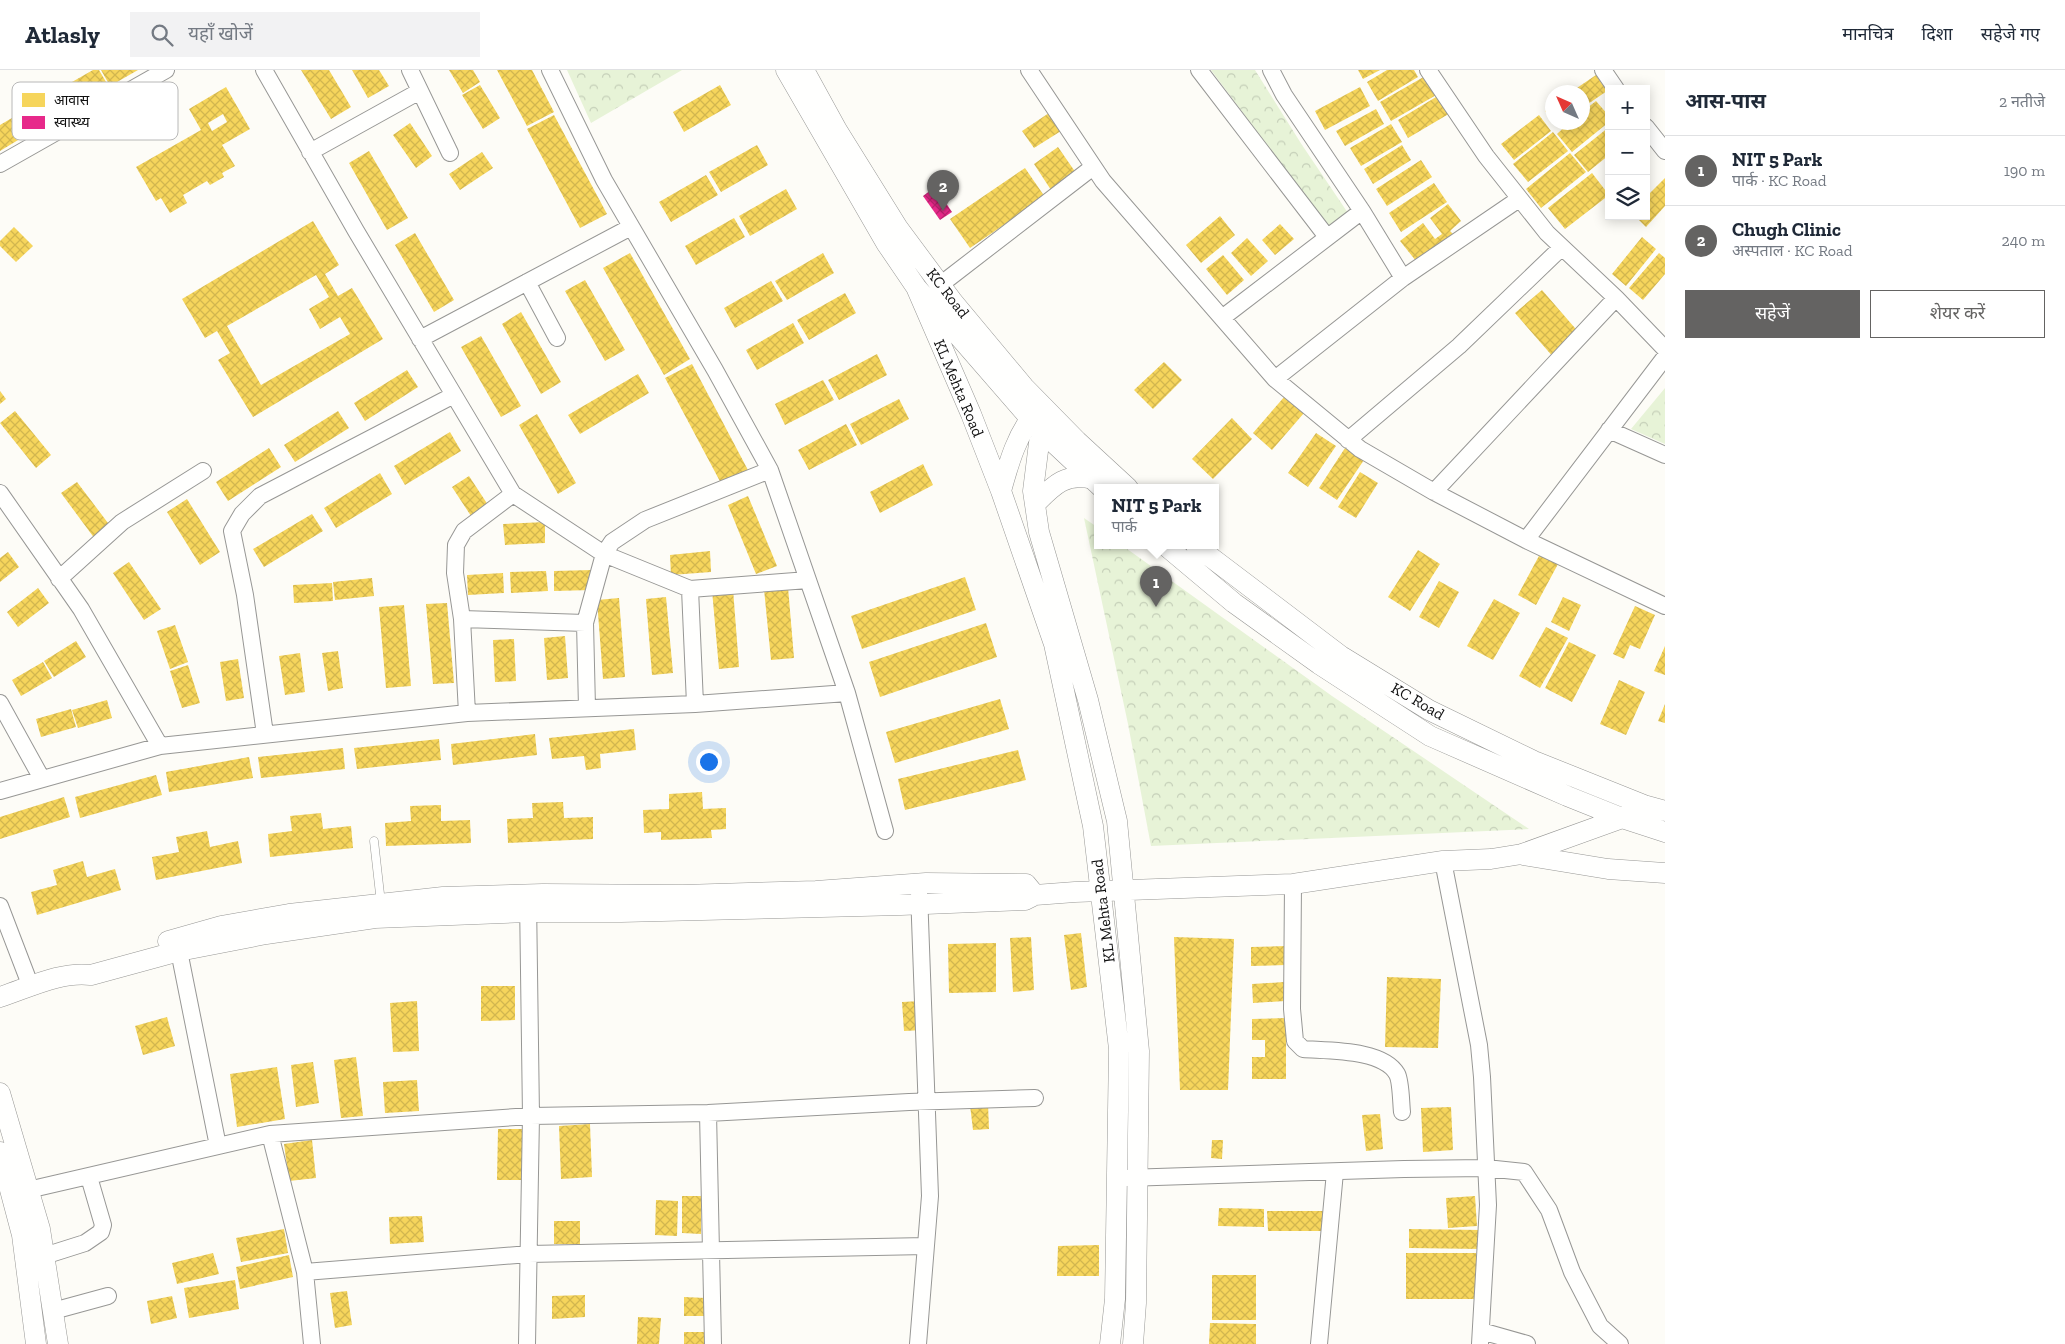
<!DOCTYPE html>
<html lang="hi">
<head>
<meta charset="utf-8">
<style>
  body { margin:0; font-family:"Zilla Slab","Noto Sans Devanagari",serif; background:#f2f2f3; color:#1f2937 }
  .controls { position:absolute; right:15px; top:15px; display:grid; overflow:hidden; border-radius:0px; box-shadow:0 2px 12px #0003 }
  .controls button { width:45px; height:45px; display:grid; place-items:center; padding:0; border:0; border-bottom:1px solid #e0e1e3; background:#fff; color:#1f2937; font:25px sans-serif }
  .compass { position:absolute; left:1545px; top:15px; width:45px; height:45px; border-radius:50%; background:#fff; box-shadow:0 2px 12px #0003; rotate:315deg }
  .you { position:absolute; left:708px; top:691px; width:18px; height:18px; margin:-12px; border:4px solid #fff; border-radius:50%; background:#1a73e8; box-shadow:0 0 0 8px #1a73e833 }
  .badge { display:grid; place-items:center; width:32px; height:32px; border-radius:50%; background:#646362; color:#fff; font-size:16px; font-weight:700 }
  .pin { position:absolute; translate:-50% -41px; filter:drop-shadow(0 1px 2px #0008) }
  .pin::after { content:''; position:absolute; top:26px; width:18px; height:15px; background:inherit; clip-path:polygon(0 0,100% 0,50% 100%) }
  .popup { position:absolute; left:1094px; top:414px; width:125px; height:65px; box-sizing:border-box; display:grid; place-content:center; border-radius:0px; background:#fff; filter:drop-shadow(0 1px 4px #0005); font-size:16px; white-space:nowrap; color:#747a83 }
  .popup b { font-size:19px; color:#1f2937 }
  .popup::after { content:''; position:absolute; left:50%; top:100%; margin-left:-10px; border:10px solid transparent; border-top-color:#fff }
  .list { margin:0; padding:0; list-style:none }
  h2 { display:flex; justify-content:space-between; align-items:center; height:65px; margin:0; padding:0 20px; font-size:21px }
  h2 small { font-size:16px; font-weight:400; color:#747a83 }
  .list li { display:grid; grid-template-columns:32px 1fr auto; gap:15px; align-items:center; box-sizing:border-box; height:70px; padding:0 20px; border-top:1px solid #e0e1e3 }
  .list b { display:block; font-size:19px; white-space:nowrap }
  .list p { margin:0; font-size:16px; white-space:nowrap; color:#747a83 }
  .list em { font-size:16px; font-style:normal; color:#747a83 }
  .actions { display:flex; gap:10px; padding:15px 20px }
  .actions a { flex:1; padding:11px 0; border:1px solid #646362; border-radius:0px; text-align:center; font-size:18px; color:#646362 }
  .actions .main { background:#646362; color:#fff }
  .icon { flex:none; width:28px; height:28px; fill:none; stroke:currentColor; stroke-width:2; stroke-linecap:round; stroke-linejoin:round }
  .map { position:relative; flex:none; width:1665px; height:1274px; overflow:hidden }
  header { display:flex; align-items:center; gap:30px; box-sizing:border-box; height:70px; padding:0 25px; background:#fff; border-bottom:1px solid #e0e1e3 }
  header strong { font-size:24px }
  nav { display:flex; gap:28px; margin-inline-start:auto; font-size:18px }
  .search { width:350px; height:45px; background:#f2f2f3; display:flex; align-items:center; gap:12px; box-sizing:border-box; padding:0 18px; border-radius:0px; color:#747a83; font-size:19px }
  main { display:flex }
  aside { flex:1; background:#fff }
  .map>svg:first-child { display:block }
  .park { fill:url(#park-crowns) }
  .homes { fill:url(#homes-cross-hatch); fill-rule:evenodd }
  .health { fill:url(#health-cross-hatch) }
  .lines { fill:none; stroke-linecap:round; stroke-linejoin:round }
  .service-casing { stroke:#979795; stroke-width:9 }
  .minor-casing { stroke:#979795; stroke-width:18 }
  .tertiary-casing { stroke:#979795; stroke-width:21 }
  .service { stroke:#fffffe; stroke-width:8 }
  .minor { stroke:#fffffe; stroke-width:16 }
  .tertiary { stroke:#fffffe; stroke-width:20 }
  .labels { text-anchor:middle; dominant-baseline:central; stroke-width:5; stroke-linejoin:round; paint-order:stroke }
  .street-label { font-size:16px; fill:#111; stroke:#fff }
  .key { fill:#fff; stroke:#b8b8b8; stroke-width:1 }
  .key-label { font-size:14px; fill:#111 }
</style>
</head>
<body>
<header>
<strong>Atlasly</strong>
<div class="search"><svg class="icon" aria-label="search" viewBox="0 0 24 24"><circle cx="10" cy="10" r="6"/><path d="M15 15l6 6"/></svg>यहाँ खोजें</div>
<nav><a>मानचित्र</a><a>दिशा</a><a>सहेजे गए</a></nav>
</header>
<main>
<div class="map">
<svg width="1665" height="1274" viewBox="0 0 1665 1274">
  <defs>
    <pattern id="park-crowns" width="20" height="18" patternUnits="userSpaceOnUse" patternTransform="scale(1.25)"><rect width="20" height="18" fill="#e7f3d7"/><path d="M2 6a3 3 0 1 1 6 0M12 15a3 3 0 1 1 6 0" fill="none" stroke="#c5cfb8"/></pattern>
    <pattern id="homes-cross-hatch" width="8" height="8" patternUnits="userSpaceOnUse" patternTransform="scale(1.25)"><rect width="8" height="8" fill="#f6d55c"/><path d="M0 0l8 8M0 8l8-8" fill="none" stroke="#d2b64f"/></pattern>
    <pattern id="health-cross-hatch" width="8" height="8" patternUnits="userSpaceOnUse" patternTransform="scale(1.25)"><rect width="8" height="8" fill="#e7298a"/><path d="M0 0l8 8M0 8l8-8" fill="none" stroke="#ba226f"/></pattern>
  </defs>
  <rect width="100%" height="100%" fill="#fdfcf7"/>
  <path class="park" d="M567 0H682L591 53Z
    M1211 0H1255L1302 75 1350 146 1332 162Z
    M1665 318V374L1631 359Z
    M1084 448 1097 457V476H1123L1332 626 1529 759 1151 776 1128 654Z"/>
  <path class="homes" d="M93 0H99L109 17 76 35 65 16Z
    M101 0H138L110 16Z
    M301 0H329L351 37 331 49Z
    M352 0H379L389 16 368 28Z
    M449 0H473L480 12 463 23Z
    M497 0H532L554 42 527 56Z
    M1358 0H1380L1363 9Z
    M1387 0H1414L1418 7 1378 31 1367 12Z
    M1427 5 1438 24 1391 51 1380 32Z
    M1596 5 1607 21 1582 38V22H1571Z
    M480 15 500 48 483 59 462 25Z
    M720 15 731 35 684 62 673 42Z
    M226 17 250 59 222 75 235 96 222 103 224 107 210 115 207 111 183 125 187 133 170 143 161 128 156 131 136 97 201 60 189 39ZM223 44 227 52 212 61 208 53Z
    M1360 17 1370 36 1325 60 1315 41Z
    M52 24 63 43 31 63 19 44Z
    M1441 24 1452 42 1408 68 1398 50Z
    M1596 31 1609 46V52L1572 82 1557 64 1570 52H1582V42Z
    M1552 35V52L1545 41Z
    M1376 39 1384 54 1345 76 1336 61Z
    M1049 43 1061 61 1034 78 1022 61Z
    M17 45 28 64 0 81V55Z
    M554 45 607 144 580 158 527 59Z
    M1539 45 1551 61 1514 90 1501 74Z
    M410 53 432 86 416 98 393 65Z
    M1391 54 1402 72 1361 96 1350 78Z
    M1609 57V85L1588 102 1574 85Z
    M1553 62 1568 81 1528 112 1513 94Z
    M757 75 768 95 721 122 709 102Z
    M1402 75 1411 90 1373 114 1364 99Z
    M1058 77 1076 103 1051 120 1034 94Z
    M369 81 408 148 387 160 349 93Z
    M482 82 493 98 460 120 449 104Z
    M1570 83 1586 102 1541 138 1526 119Z
    M1421 90 1432 107 1387 136 1376 119Z
    M1025 98 1045 127 970 178 950 149Z
    M1592 103 1609 125 1565 159 1548 138Z
    M706 105 718 125 671 152 659 132Z
    M1665 108V136L1646 157 1635 146H1646V127Z
    M1434 113 1447 132 1401 162 1389 143Z
    M786 119 797 139 750 166 739 146Z
    M1448 134 1461 151 1450 161 1453 164 1416 191 1400 171 1423 153 1435 169 1442 164 1430 148Z
    M1220 146 1235 165 1201 193 1186 175Z
    M734 148 745 167 696 195 685 176Z
    M313 151 339 195 325 204 338 226 352 218 383 269 253 347 218 290 230 283 217 261 205 268 182 229ZM316 205 329 227 309 239 320 259 340 247 350 264 261 315 227 256Z
    M1280 154 1294 169 1275 185 1262 170Z
    M14 157 33 176 16 192 0 176V171Z
    M415 163 454 230 434 242 395 175Z
    M1642 167 1656 179 1626 216 1612 204Z
    M1247 168 1268 191 1251 206 1231 183Z
    M630 183 690 289 664 305 603 198Z
    M823 183 834 203 787 230 775 211Z
    M1659 183 1665 188V204L1643 230 1629 218Z
    M1223 185 1244 210 1227 225 1206 199Z
    M585 210 625 280 605 291 565 221Z
    M771 211 783 231 735 258 724 238Z
    M1542 220 1581 265 1554 288 1515 243Z
    M845 223 856 243 809 270 797 250Z
    M521 242 561 312 541 324 502 254Z
    M793 253 804 273 757 300 746 280Z
    M481 266 521 336 501 347 461 277Z
    M877 284 887 305 839 330 828 310Z
    M1164 292 1182 310 1153 339 1134 320Z
    M692 294 749 402 723 417 665 308Z
    M407 300 418 317 365 351 354 333Z
    M638 304 649 323 580 364 568 345Z
    M823 310 834 330 785 355 775 334Z
    M0 321 6 329 0 334Z
    M1285 326 1304 343 1272 380 1253 363Z
    M899 329 909 349 861 375 850 354Z
    M15 341 51 385 36 398 0 353Z
    M338 341 349 358 295 392 284 375Z
    M537 344 576 413 558 424 519 355Z
    M1232 348 1252 369 1213 409 1192 389Z
    M846 354 857 375 809 400 798 380Z
    M450 362 461 381 405 415 394 396Z
    M1316 363 1336 376 1308 417 1288 403Z
    M269 378 281 397 228 431 216 412Z
    M1345 378 1364 390 1337 430 1319 418Z
    M923 394 933 415 880 443 870 422Z
    M1360 402 1378 413 1356 448 1338 437Z
    M380 403 392 424 336 458 324 438Z
    M469 406 490 438 473 449 452 417Z
    M77 412 111 457 95 469 61 423Z
    M748 426 777 496 756 504 728 435Z
    M187 429 220 482 200 495 167 442Z
    M312 444 323 461 264 497 253 479Z
    M545 452V473L505 475 503 454Z
    M1418 480 1440 494 1410 541 1388 527Z
    M710 481 711 502 671 505 670 485Z
    M8 482 19 497 0 512V488Z
    M1540 484 1558 494 1536 535 1518 525Z
    M129 492 161 539 144 550 113 503Z
    M592 500V520L554 521V501Z
    M546 501 548 521 511 523 510 502Z
    M503 503 504 523 468 525 467 505Z
    M965 507 976 540 862 579 851 546Z
    M372 508 374 526 335 530 333 512Z
    M1439 511 1459 522 1439 558 1419 547Z
    M332 513 333 531 294 533 293 515Z
    M788 517 794 588 771 590 764 519Z
    M38 518 49 533 18 557 7 542Z
    M733 519 739 597 719 599 712 520Z
    M666 527 673 603 652 605 646 529Z
    M1563 527 1581 535 1569 561 1551 552Z
    M619 528 625 607 603 609 597 530Z
    M1494 529 1520 543 1493 590 1467 576Z
    M447 533 454 613 433 614 426 534Z
    M404 535 411 616 386 618 379 537Z
    M1635 536 1655 545 1640 579 1630 575 1624 589 1613 584Z
    M986 553 997 587 880 627 869 592Z
    M175 555 188 592 170 599 157 561Z
    M1546 557 1568 568 1540 618 1519 606Z
    M565 566 568 608 547 610 544 568Z
    M514 569 516 611 495 612 493 570Z
    M76 571 86 587 54 607 44 591Z
    M1569 572 1596 585 1572 632 1545 618Z
    M1665 576V605L1654 601Z
    M338 581 343 618 328 621 322 583Z
    M300 583 305 622 285 625 279 586Z
    M238 589 244 628 226 631 220 592Z
    M43 592 52 608 21 626 12 610Z
    M188 595 200 633 182 638 170 601Z
    M1619 610 1645 622 1626 665 1600 654Z
    M1000 629 1009 659 895 693 886 662Z
    M107 630 112 648 78 658 72 640Z
    M1665 634V653L1658 651Z
    M71 639 76 657 41 667 36 649Z
    M634 659 636 680 600 684 601 698 586 700 584 686 552 689 549 668Z
    M535 664 537 685 453 695 451 674Z
    M439 669 441 690 357 699 354 678Z
    M343 678 345 699 261 708 258 687Z
    M1018 680 1026 710 905 740 898 709Z
    M249 687 253 708 169 722 166 702Z
    M156 705 162 725 80 748 75 727Z
    M702 722 703 739 726 738V759L711 760 712 768 661 770V762L644 763 643 740 669 739V724Z
    M64 727 70 747 0 769V747Z
    M563 732 564 748 593 747V769L508 773 507 749 533 748 532 733Z
    M441 735V751L470 750 471 773 386 776 385 753 411 751 410 736Z
    M321 743 323 759 351 756 353 778 270 787 268 764 292 761 290 746Z
    M207 761 210 777 238 771 242 793 156 810 152 787 179 782 176 767Z
    M83 791 87 807 115 799 121 820 37 845 31 822 57 815 53 800Z
    M1081 863 1087 917 1071 920 1064 865Z
    M1031 867 1034 920 1013 922 1010 868Z
    M1174 867 1234 869 1228 1020H1180Z
    M996 873V922L949 923 948 874Z
    M1286 876V895L1251 896V877Z
    M1387 907 1441 909 1438 978 1385 977Z
    M1284 912 1285 931 1253 933 1252 914Z
    M481 916H515V950L481 951Z
    M417 931 419 981 393 982 390 933Z
    M921 931 923 960 904 961 902 932Z
    M167 947 175 976 143 985 135 956Z
    M1286 948V1009H1252V987H1265V970H1252V949Z
    M356 987 363 1046 341 1048 334 990Z
    M313 992 319 1033 296 1037 291 995Z
    M277 997 285 1049 237 1057 230 1004Z
    M417 1010 419 1041 385 1043 383 1012Z
    M988 1034 989 1059 973 1060 970 1035Z
    M1451 1037 1453 1080 1423 1082 1421 1038Z
    M1380 1044 1383 1079 1366 1081 1362 1045Z
    M590 1054 592 1107 561 1109 559 1056Z
    M498 1059H523L522 1110H497Z
    M312 1070 316 1108 289 1111 284 1074Z
    M1212 1070H1223L1222 1089 1211 1088Z
    M682 1126H701V1164L682 1163Z
    M1475 1126 1477 1156 1448 1158 1446 1128Z
    M656 1130 678 1131 677 1166 655 1165Z
    M1219 1138 1264 1139V1157L1218 1156Z
    M1267 1141H1328V1161H1268Z
    M422 1146 424 1172 390 1174 389 1147Z
    M554 1151H580V1174H554Z
    M284 1159 288 1183 241 1192 236 1168Z
    M1409 1159 1481 1160V1179L1409 1178Z
    M1099 1175V1206H1057L1058 1176Z
    M213 1183 219 1204 177 1214 172 1193Z
    M1406 1183H1476V1229H1406Z
    M289 1185 293 1207 240 1219 236 1197Z
    M1212 1205H1256V1250H1212Z
    M235 1210 239 1239 189 1248 184 1218Z
    M347 1221 352 1255 335 1258 330 1223Z
    M585 1225V1247L552 1249V1226Z
    M172 1226 177 1248 151 1254 147 1231Z
    M684 1227 706 1228V1246H684Z
    M638 1247 661 1248 659 1274H637Z
    M1210 1253 1256 1254V1274H1209Z
    M684 1262H709V1274H684Z"/>
  <path class="health" d="M935 117 952 142 940 150 923 126Z"/>
  <g class="lines">
    <g class="service-casing">
      <path id="service" d="M374 771 381 833"/>
    </g>
    <g class="minor-casing">
      <path id="minor" d="M264 0 356 161 513 424 604 484 690 519 695 634
        M410 0 450 83
        M550 0 604 110 715 300 770 400 847 623 885 761
        M1029 0 1103 111 1275 309 1360 379 1434 422 1526 470 1665 536
        M1199 0 1327 167
        M1271 0 1284 25 1362 141 1403 208
        M1428 0 1486 86 1547 163 1616 228 1665 279
        M1603 0 1616 19
        M1646 57 1665 81
        M310 82 420 21
        M0 94 166 0
        M527 212 557 268
        M940 215 1093 97
        M1222 248 1362 141
        M420 269 631 157
        M1275 309 1403 208 1519 129
        M1609 360 1665 385
        M1348 370 1459 276 1561 178
        M1434 422 1616 228
        M0 423 81 539 160 676
        M1526 470 1665 287
        M59 509 122 452 203 401
        M690 519 808 510
        M462 549 585 553
        M0 633 42 709
        M587 638 585 553 604 484 612 472 645 450 770 400
        M467 643 462 549 455 503 456 475 464 461 513 424
        M265 664 245 525 232 461 242 444 260 426 454 325
        M0 721 160 676 467 643 695 634 847 623
        M1443 791 1479 975 1482 1007 1488 1135 1480 1274
        M1293 814 1292 939 1295 971 1303 979C1328 981 1383 979 1397 1004 1401 1011 1401 1033 1402 1042
        M0 836 31 917
        M179 881 218 1076
        M708 1043 713 1274
        M270 1064 305 1202 312 1274
        M1126 1108 1404 1099 1486 1098 1524 1102 1549 1140 1572 1202 1600 1256 1620 1274
        M28 1120 270 1064 531 1046 708 1043 909 1032 1035 1028
        M44 1186 85 1173 101 1162 103 1155 89 1107
        M305 1202 529 1184 926 1176
        M53 1241 108 1226
        M1481 1261 1527 1274
        M527 1274 531 1046 528 829
        M918 1274 930 1126 919 822
        M1319 1274 1335 1102"/>
    </g>
    <g class="tertiary-casing">
      <path id="tertiary" d="M786 0 886 173 916 217 1041 361 1102 418
        M804 0 837 60 898 158 953 232 1024 317 1077 371 1128 418
        M916 217 971 344 1001 421 1054 574 1093 756 1119 979 1115 1229 1110 1274
        M1056 350 1044 364 1039 373 1033 421 1039 462 1088 630 1117 751 1139 981 1136 1233 1133 1274
        M1001 421C1009 392 1017 363 1038 339
        M1035 434C1053 416 1065 402 1093 409
        M1166 476 1234 533 1319 594 1430 666 1567 726 1622 748 1665 762
        M1196 476 1341 586 1429 640 1534 691 1644 735 1665 741
        M1523 785 1608 799 1665 803
        M168 871 221 856 289 844 443 827 543 824 683 825 816 821 926 813 1026 814 1035 825
        M0 927C28 918 61 901 91 905L179 881 266 864 375 848 529 842H621L901 835 1025 830 1035 825 1075 822 1293 814 1443 791 1491 789 1522 784 1622 748 1644 735
        M0 1023 40 1159 58 1274
        M0 1082 22 1165 36 1274"/>
    </g>
    <use href="#service" class="service"/>
    <use href="#minor" class="minor"/>
    <use href="#tertiary" class="tertiary"/>
  </g>
  <g class="labels">
    <g class="street-label">
      <text transform="translate(948 223) rotate(52)">KC Road</text>
      <text transform="translate(959 318) rotate(67)">KL Mehta Road</text>
      <text transform="translate(1418 631) rotate(30)">KC Road</text>
      <text transform="translate(1103 841) rotate(-97)">KL Mehta Road</text>
    </g>
  </g>
  <rect x="12" y="12" width="166" height="58" rx="8" class="key"/>
  <rect x="22" y="23" width="23" height="14" fill="#f6d55c"/>
  <rect x="22" y="46" width="23" height="13" fill="#e7298a"/>
  <g class="key-label">
    <text x="54" y="35">आवास</text>
    <text x="54" y="57">स्वास्थ्य</text>
  </g>
</svg>
<div class="controls">
<button>+</button>
<button>−</button>
<button><svg class="icon" aria-label="layers" viewBox="0 0 24 24"><path d="M12 4l9 5-9 5-9-5zM3 14l9 5 9-5"/></svg></button>
</div>
<svg class="compass" viewBox="-18 -18 36 36"><path d="M0-13l5 13h-10z" fill="#e53935"/><path d="M0 13l5-13h-10z" fill="#747a83"/></svg>
<div class="you"></div>
<div class="pin badge" style="left:1156px;top:537px">1</div>
<div class="popup"><b>NIT 5 Park</b>पार्क</div>
<div class="pin badge" style="left:943px;top:141px">2</div>
</div>
<aside>
<h2>आस-पास<small>2 नतीजे</small></h2>
<ul class="list">
<li><span class="badge">1</span><div><b>NIT 5 Park</b><p>पार्क · KC Road</p></div><em>190 m</em></li>
<li><span class="badge">2</span><div><b>Chugh Clinic</b><p>अस्पताल · KC Road</p></div><em>240 m</em></li>
</ul>
<div class="actions"><a class="main">सहेजें</a><a>शेयर करें</a></div>
</aside>
</main>
</body>
</html>
